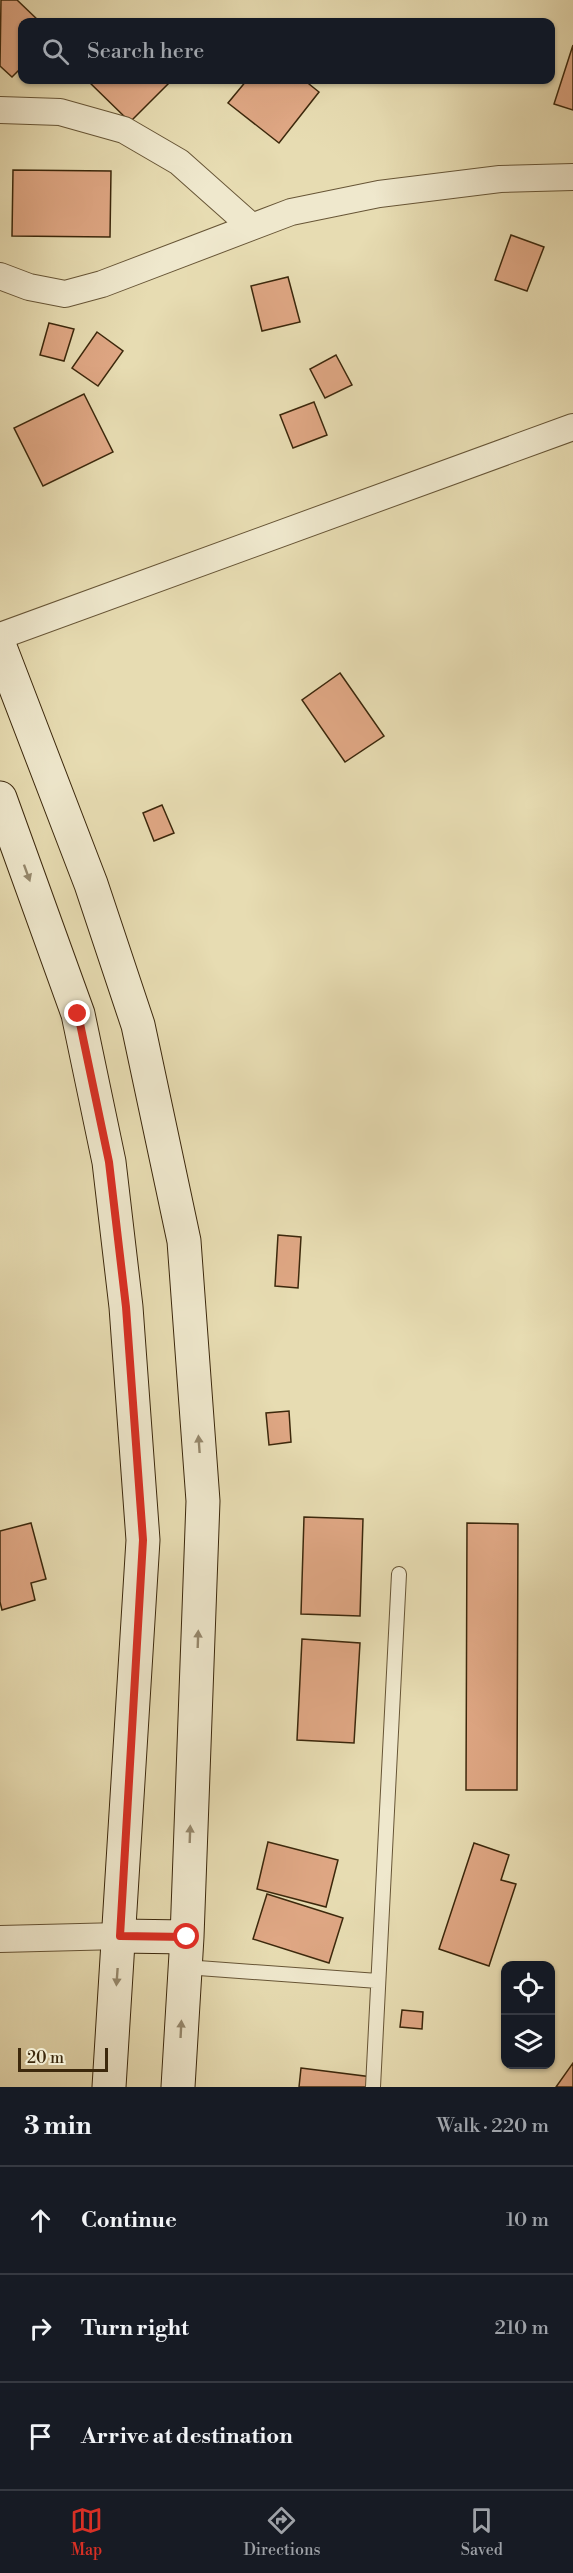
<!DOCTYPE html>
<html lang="en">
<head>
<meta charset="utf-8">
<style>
  body { margin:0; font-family:"Libre Bodoni",serif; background:#242831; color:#f1f3f6 }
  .controls { position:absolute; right:18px; bottom:18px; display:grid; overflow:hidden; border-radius:12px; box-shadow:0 2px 4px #0004 }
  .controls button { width:54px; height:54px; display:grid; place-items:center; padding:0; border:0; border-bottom:2px solid #363941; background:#171b24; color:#f1f3f6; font:30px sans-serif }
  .scale { position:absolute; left:18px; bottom:15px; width:90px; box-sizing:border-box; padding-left:6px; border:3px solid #3c280c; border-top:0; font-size:16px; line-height:21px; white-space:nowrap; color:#3c280c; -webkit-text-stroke:4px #efe8cd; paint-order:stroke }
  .stop { position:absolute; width:18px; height:18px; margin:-14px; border:4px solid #d93025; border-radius:50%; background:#fff }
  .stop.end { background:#d93025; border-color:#fff; box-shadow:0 2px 6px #0008 }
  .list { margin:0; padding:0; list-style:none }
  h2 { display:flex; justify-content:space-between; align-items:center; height:78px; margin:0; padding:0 24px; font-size:26px }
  h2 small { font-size:20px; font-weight:400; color:#9ea1a6 }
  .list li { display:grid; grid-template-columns:39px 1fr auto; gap:18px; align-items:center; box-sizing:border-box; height:108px; padding:0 24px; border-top:2px solid #363941 }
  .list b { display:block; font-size:22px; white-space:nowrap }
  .list em { font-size:20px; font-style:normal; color:#9ea1a6 }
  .icon { flex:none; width:33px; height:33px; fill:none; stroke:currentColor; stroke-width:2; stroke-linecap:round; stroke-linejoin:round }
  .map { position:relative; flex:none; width:573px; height:2087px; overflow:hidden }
  .search { position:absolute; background:#171b24; box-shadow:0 2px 4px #0004; left:18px; right:18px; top:18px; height:66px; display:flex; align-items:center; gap:15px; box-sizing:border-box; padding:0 21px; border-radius:12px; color:#9ea1a6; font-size:22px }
  .sheet { height:402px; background:#171b24 }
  nav { display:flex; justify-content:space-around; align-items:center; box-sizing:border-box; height:84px; border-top:2px solid #363941; background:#171b24; font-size:16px; color:#9ea1a6 }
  nav a { display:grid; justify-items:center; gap:3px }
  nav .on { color:#d93025 }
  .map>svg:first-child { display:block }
  .building { fill:#dfa784; stroke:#3c280c; stroke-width:1.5 }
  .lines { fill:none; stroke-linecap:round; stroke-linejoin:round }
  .lane-casing { stroke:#675536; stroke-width:16 }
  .street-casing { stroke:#675536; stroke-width:28 }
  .secondary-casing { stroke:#3c280c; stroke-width:35 }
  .lane { stroke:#efe8cd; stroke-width:14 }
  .street { stroke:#efe8cd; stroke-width:26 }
  .secondary { stroke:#efe8cd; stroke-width:33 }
  .oneway { fill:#96886c }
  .route { stroke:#d93025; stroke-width:8 }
</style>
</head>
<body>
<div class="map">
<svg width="573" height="2087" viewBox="0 0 573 2087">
  <rect width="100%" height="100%" fill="#e7dcb2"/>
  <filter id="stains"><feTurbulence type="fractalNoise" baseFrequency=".00333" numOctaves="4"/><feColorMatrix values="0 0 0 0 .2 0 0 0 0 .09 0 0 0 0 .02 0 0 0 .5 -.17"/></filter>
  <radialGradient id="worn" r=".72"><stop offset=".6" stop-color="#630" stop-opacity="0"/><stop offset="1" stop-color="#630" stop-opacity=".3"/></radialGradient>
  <path class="building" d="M1 0H17L40 22H22V67L12 77 0 66Z
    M573 45V110L554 104Z
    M87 80H172L130 122Z
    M247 80H304L319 92 279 143 228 103Z
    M13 170 111 171 110 237 12 236Z
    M511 235 544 247 527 291 495 280Z
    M288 277 300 322 262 331 251 286Z
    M49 323 74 329 64 361 40 355Z
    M97 332 123 351 98 386 72 368Z
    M336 355 352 385 325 398 310 369Z
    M84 394 113 452 43 486 14 428Z
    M314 402 327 435 293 448 280 415Z
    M340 673 384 736 345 762 302 700Z
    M162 805 174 833 154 841 143 813Z
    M278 1235 301 1237 298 1288 275 1286Z
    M289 1411 291 1442 269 1445 266 1413Z
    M304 1517 363 1519 360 1616 301 1614Z
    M31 1523 46 1579 31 1583 35 1600 2 1610 0 1602V1531Z
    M467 1523 518 1524 517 1790H466Z
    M302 1639 360 1643 354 1743 297 1740Z
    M268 1842 338 1860 326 1907 257 1889Z
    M474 1843 509 1855 501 1880 516 1884 489 1966 439 1949Z
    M267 1894 343 1918 329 1963 253 1939Z
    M402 2010 423 2012 422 2029 400 2027Z
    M573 2063V2087H556Z
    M301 2068 372 2077 371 2087H299Z"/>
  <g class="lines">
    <g class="lane-casing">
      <path id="lane" d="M185 1967 378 1981
        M373 2087 399 1574"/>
    </g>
    <g class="street-casing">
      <path id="street" d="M0 110 60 112 124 130 179 162 251 226
        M0 276 29 287 65 294 102 284 291 212 379 194 500 179 573 177
        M0 636 573 427
        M0 1939 120 1936"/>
    </g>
    <g class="secondary-casing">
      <path id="secondary" d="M0 647 91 884 138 1025 184 1241 203 1501 187 1937 178 2087
        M0 798 78 1014 109 1162 126 1307 143 1540 109 2087
        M120 1936 187 1937"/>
    </g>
    <use href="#lane" class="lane"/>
    <use href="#street" class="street"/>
    <use href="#secondary" class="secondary"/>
  </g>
  <defs><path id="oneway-solid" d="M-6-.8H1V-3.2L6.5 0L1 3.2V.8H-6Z" transform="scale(1.5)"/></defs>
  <g class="oneway">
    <use href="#oneway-solid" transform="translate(27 873) rotate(70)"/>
    <use href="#oneway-solid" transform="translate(199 1444) rotate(-94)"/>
    <use href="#oneway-solid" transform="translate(198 1639) rotate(-88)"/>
    <use href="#oneway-solid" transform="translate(190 1834) rotate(-88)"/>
    <use href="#oneway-solid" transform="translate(117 1977) rotate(94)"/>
    <use href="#oneway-solid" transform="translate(181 2029) rotate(-87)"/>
  </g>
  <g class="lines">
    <path class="route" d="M78 1014 109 1162 126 1307 143 1540 120 1936 187 1937"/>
  </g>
  <rect width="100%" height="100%" filter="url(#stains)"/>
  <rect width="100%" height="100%" fill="url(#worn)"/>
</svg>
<div class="controls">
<button><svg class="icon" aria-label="locate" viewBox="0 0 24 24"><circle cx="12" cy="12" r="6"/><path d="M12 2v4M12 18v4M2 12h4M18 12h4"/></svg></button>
<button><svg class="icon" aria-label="layers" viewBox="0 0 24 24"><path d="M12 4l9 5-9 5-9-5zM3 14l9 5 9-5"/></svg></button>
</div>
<div class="scale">20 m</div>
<div class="stop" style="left:187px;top:1937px"></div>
<div class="stop end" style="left:78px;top:1014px"></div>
<div class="search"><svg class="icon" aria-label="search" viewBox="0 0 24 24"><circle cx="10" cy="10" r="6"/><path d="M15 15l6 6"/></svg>Search here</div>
</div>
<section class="sheet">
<h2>3 min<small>Walk · 220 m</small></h2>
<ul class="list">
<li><svg class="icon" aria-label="ahead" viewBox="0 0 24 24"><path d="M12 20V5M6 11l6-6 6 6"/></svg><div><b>Continue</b></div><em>10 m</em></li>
<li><svg class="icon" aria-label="right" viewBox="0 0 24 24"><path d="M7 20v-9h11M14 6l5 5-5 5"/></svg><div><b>Turn right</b></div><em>210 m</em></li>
<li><svg class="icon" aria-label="arrive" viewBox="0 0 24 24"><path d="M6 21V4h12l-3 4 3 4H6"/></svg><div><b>Arrive at destination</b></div></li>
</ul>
</section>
<nav>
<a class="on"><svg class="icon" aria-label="map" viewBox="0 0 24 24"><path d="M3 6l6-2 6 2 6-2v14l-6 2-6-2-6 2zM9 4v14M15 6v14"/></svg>Map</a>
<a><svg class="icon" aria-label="directions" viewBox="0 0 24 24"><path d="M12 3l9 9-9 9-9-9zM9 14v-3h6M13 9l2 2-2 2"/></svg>Directions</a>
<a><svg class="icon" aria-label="saved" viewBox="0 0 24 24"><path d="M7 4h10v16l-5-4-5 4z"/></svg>Saved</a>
</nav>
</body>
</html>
